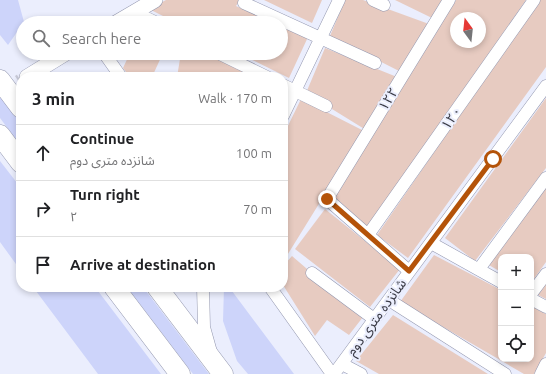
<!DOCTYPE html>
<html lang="en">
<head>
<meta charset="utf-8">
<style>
  body { margin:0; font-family:Ubuntu,"Noto Sans Arabic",sans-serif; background:#f2f2f2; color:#202124 }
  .controls { position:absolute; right:12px; bottom:12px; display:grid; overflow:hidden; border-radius:8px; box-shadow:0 2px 6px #0003 }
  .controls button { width:36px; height:36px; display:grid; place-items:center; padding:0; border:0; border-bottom:1px solid #e0e0e0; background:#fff; color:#202124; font:20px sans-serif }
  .compass { position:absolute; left:450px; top:12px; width:36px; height:36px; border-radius:50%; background:#fff; box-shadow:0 2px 6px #0003; rotate:345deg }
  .stop { position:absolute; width:12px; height:12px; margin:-9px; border:3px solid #b45309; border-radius:50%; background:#fff }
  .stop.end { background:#b45309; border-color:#fff; box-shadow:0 1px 4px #0008 }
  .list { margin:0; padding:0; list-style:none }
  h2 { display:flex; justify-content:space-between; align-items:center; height:52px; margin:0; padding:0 16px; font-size:17px }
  h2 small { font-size:13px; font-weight:400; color:#757577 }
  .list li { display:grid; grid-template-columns:26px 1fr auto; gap:12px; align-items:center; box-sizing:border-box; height:56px; padding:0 16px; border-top:1px solid #e0e0e0 }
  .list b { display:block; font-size:15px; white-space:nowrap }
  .list p { margin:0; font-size:13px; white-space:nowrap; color:#757577 }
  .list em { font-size:13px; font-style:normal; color:#757577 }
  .icon { flex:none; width:22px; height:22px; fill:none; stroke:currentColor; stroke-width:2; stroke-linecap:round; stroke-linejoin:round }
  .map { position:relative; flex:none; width:546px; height:374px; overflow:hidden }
  .search { position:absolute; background:#fff; box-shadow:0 2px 6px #0003; left:16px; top:16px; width:272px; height:44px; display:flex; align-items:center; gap:10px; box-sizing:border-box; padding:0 14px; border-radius:22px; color:#757577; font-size:15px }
  .panel { position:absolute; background:#fff; box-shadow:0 2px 6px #0003; left:16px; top:72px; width:272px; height:220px; border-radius:16px }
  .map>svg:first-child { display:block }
  .green { fill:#cdd4fa }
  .building { fill:#e7cbc1; fill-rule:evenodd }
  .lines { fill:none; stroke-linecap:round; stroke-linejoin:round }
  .tertiary-tunnel { stroke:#c8cad8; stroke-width:15; stroke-dasharray:15 8; stroke-linecap:butt }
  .minor-casing { stroke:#9397af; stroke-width:13 }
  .tertiary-casing { stroke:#9397af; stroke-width:16 }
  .trunk-casing { stroke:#9397af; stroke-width:21 }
  .minor { stroke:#fff; stroke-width:12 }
  .tertiary { stroke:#fff; stroke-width:15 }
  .trunk { stroke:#fff; stroke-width:20 }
  .route { stroke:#b45309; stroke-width:5 }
  .labels { text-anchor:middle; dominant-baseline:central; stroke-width:4; stroke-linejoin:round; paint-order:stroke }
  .street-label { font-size:14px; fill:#3a3b46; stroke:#ebeefd }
</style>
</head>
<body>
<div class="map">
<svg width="546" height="374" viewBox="0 0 546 374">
  <rect width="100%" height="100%" fill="#ebeefd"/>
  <path class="green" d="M0 0H18L24 22 8 45 0 35Z
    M0 95 21 123V146L0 118Z
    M0 161 21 188V271L0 242Z
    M33 287H95L161 374H98Z
    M127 287H143L209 374H193Z
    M224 287H229L294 374H248L237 361 223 321Z"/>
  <path class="building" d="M166 0H240L236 6 274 23H177L149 9Z
    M264 0H322L312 23Z
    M345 0H363L429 24 401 72 330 36Z
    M395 0H442L432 18Z
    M456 0H526L367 230 334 198ZM456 18H480V42H456Z
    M539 0H546V67L408 258 377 235Z
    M281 26 308 37 289 78 238 53H281Z
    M325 48 397 77 366 130 306 93Z
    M130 53H163L152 77H130L123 68Z
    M181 53H208L254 77H177Z
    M546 98V168L475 261 445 238Z
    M301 99 364 131 283 262V136Z
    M546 186V262L531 283V257H501V272L487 264Z
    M325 209 400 269 370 307 295 249Z
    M434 255 501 290V359H531V306L546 314V353L534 374H524L400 302Z
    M292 256 363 317 349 335 327 320 315 336 283 285V266Z
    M546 281V299L536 294Z
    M393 315 488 374H379L356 361Z"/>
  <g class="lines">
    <path class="tertiary-tunnel" d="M0 95 21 81"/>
    <g class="minor-casing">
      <path id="minor" d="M373 0 384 5
        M244 3 375 63
        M134 12 157 23
        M104 53 121 77
        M218 53 267 77
        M283 85 326 106
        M283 116 339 0
        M368 235 534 0
        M431 243 501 282
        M479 269 546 178
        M409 271 327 199 449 0
        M312 273 374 319
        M203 287 204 327 211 352
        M270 287 332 374
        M531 294 546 274
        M531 299 546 307
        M389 300 505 374
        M342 364 361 374
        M334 374 546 86
        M541 374 546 364"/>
    </g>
    <g class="tertiary-casing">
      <path id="tertiary" d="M116 23 155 0
        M27 77 66 53"/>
    </g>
    <g class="trunk-casing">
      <path id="trunk" d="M0 80 21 108
        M0 135 21 163
        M114 287 180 374
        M157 287 223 374"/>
    </g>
    <use href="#minor" class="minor"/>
    <use href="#tertiary" class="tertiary"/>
    <use href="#trunk" class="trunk"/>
  </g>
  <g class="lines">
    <path class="route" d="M327 199 409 271 493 159"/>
  </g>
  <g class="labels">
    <g class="street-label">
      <text transform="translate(388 99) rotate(-58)">۱۲۲</text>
      <text transform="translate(451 118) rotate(-55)">۱۲۰</text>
      <text transform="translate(376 317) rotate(-54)">شانزده متری دوم</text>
    </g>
  </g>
</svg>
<div class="controls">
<button>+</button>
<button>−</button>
<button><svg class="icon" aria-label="locate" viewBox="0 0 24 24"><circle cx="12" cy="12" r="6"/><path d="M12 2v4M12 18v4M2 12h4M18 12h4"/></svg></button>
</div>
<svg class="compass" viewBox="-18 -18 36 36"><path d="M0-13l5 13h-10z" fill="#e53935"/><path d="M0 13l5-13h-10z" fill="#757577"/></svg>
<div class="stop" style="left:493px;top:159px"></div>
<div class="stop end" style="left:327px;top:199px"></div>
<div class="search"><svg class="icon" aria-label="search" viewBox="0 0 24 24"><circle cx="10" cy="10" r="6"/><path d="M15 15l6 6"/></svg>Search here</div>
<section class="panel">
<h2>3 min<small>Walk · 170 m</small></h2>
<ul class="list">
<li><svg class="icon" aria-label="ahead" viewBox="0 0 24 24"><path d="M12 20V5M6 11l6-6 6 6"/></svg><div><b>Continue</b><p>شانزده متری دوم</p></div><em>100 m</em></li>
<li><svg class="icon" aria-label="right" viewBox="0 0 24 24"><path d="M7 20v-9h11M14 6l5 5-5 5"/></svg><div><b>Turn right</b><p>۲</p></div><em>70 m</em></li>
<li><svg class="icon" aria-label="arrive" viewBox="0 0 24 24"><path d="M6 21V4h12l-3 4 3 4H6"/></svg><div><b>Arrive at destination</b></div></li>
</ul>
</section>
</div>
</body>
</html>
